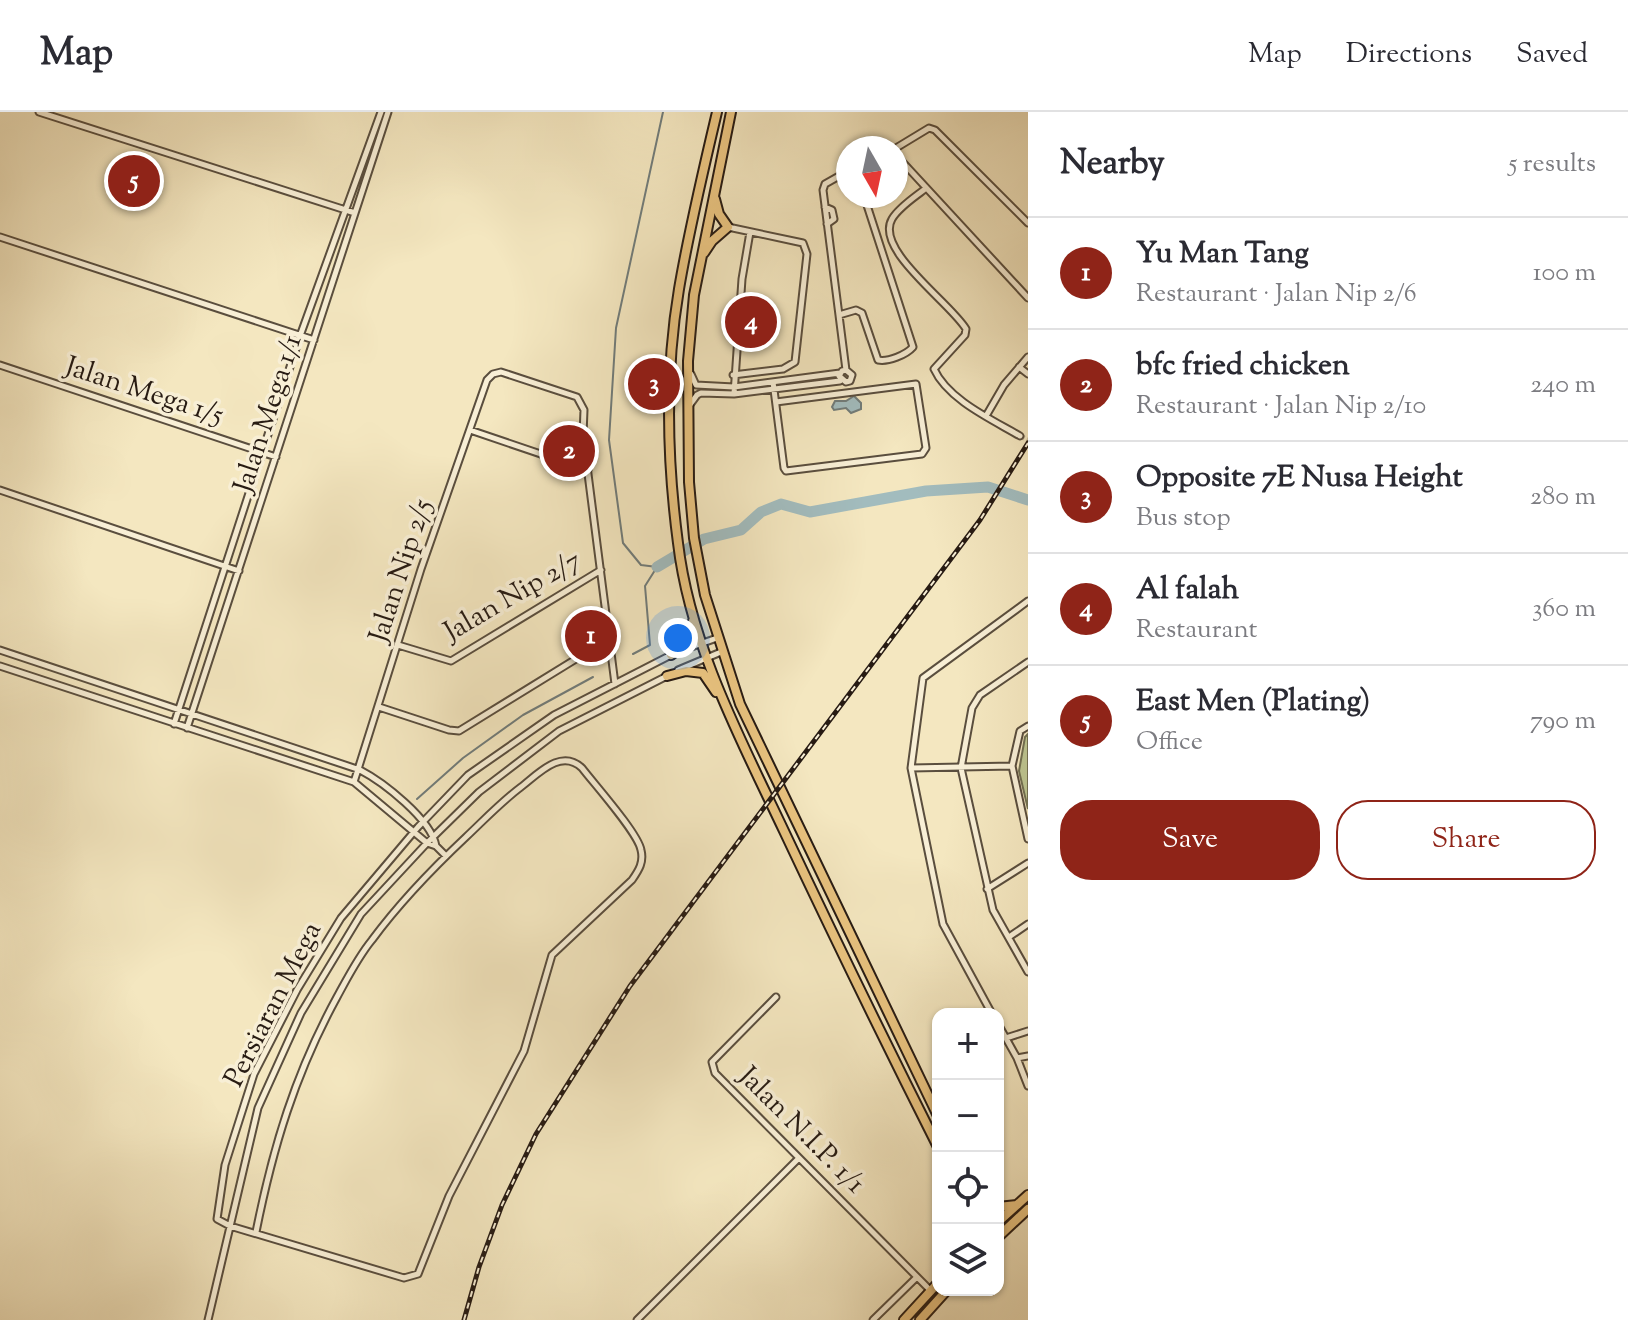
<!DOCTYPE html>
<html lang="en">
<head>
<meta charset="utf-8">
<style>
  body { margin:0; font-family:"Sorts Mill Goudy",serif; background:#f2f2f3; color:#2b2b33 }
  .controls { position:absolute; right:24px; bottom:24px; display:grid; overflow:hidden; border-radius:16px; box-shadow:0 2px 6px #0004 }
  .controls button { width:72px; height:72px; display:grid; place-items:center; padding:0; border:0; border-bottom:2px solid #e1e1e2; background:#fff; color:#2b2b33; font:40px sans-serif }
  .compass { position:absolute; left:836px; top:24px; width:72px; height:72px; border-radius:50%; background:#fff; box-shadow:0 2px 6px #0004; rotate:171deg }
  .you { position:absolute; left:678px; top:526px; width:28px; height:28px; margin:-20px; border:6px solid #fff; border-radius:50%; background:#1a73e8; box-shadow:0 0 0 12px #1a73e833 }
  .badge { display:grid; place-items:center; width:52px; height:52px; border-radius:50%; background:#8f2418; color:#fff; font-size:26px; font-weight:700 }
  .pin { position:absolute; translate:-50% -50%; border:4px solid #fff; box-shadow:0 2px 8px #0006 }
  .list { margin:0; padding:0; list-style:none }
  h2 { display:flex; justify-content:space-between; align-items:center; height:104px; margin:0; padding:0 32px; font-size:34px }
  h2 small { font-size:26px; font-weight:400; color:#7c7c81 }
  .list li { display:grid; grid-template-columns:52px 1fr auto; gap:24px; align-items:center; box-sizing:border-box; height:112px; padding:0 32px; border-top:2px solid #e1e1e2 }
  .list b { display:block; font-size:30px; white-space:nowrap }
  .list p { margin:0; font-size:26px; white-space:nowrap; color:#7c7c81 }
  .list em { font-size:26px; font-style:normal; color:#7c7c81 }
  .actions { display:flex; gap:16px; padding:24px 32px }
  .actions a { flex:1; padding:18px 0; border:2px solid #8f2418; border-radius:32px; text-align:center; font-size:28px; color:#8f2418 }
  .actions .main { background:#8f2418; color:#fff }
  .icon { flex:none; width:44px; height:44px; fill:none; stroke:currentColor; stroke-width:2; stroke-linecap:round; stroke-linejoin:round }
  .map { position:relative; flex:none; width:1028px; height:1208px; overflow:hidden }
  header { display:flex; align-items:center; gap:48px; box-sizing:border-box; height:112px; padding:0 40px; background:#fff; border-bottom:2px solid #e1e1e2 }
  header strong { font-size:38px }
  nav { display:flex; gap:44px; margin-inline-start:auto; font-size:28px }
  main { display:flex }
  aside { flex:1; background:#fff }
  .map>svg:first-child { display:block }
  .green { fill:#bdc591; stroke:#727052; stroke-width:2 }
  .water { fill:#a2bcbe; stroke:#717c7a; stroke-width:2 }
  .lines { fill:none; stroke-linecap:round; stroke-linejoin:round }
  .stream { stroke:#717c7a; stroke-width:2 }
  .river { stroke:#a2bcbe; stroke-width:11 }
  .street-tunnel { stroke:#cbbe9d; stroke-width:5; stroke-dasharray:5 2.5; stroke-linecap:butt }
  .street-casing { stroke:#5a4e3e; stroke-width:9 }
  .primary-casing { stroke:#271b13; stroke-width:12 }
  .street { stroke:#f8efd6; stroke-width:5 }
  .primary { stroke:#eac480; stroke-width:8 }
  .rail-casing { stroke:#271b13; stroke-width:5 }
  .rail { stroke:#f8efd6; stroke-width:2; stroke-dasharray:6; stroke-linecap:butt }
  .labels { text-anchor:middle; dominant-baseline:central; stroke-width:7; stroke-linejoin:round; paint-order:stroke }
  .street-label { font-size:28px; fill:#271b13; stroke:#f8efd6 }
</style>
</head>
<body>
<header>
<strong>Map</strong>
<nav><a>Map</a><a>Directions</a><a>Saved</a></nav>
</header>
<main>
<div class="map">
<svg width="1028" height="1208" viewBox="0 0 1028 1208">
  <rect width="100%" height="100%" fill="#f4e7c0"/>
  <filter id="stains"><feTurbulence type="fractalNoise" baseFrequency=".0025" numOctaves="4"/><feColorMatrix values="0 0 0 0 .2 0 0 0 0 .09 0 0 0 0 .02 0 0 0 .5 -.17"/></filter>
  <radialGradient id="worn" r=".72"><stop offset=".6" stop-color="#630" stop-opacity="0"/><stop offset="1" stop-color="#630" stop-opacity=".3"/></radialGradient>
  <path class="green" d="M1028 622V697L1019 659 1025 625Z"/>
  <path class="water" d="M854 284 861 291V297L851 301 846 296 834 298 832 295 835 289H846Z"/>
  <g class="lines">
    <path class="stream" d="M633 542 650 533 645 474 657 455 641 453 623 431 609 328 616 216 663 0
      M417 687 463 646 523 603 593 565"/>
    <path class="river" d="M657 455 704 427 741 418 761 400 781 392 810 400 926 379 988 375 1028 388"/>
    <path class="street-tunnel" d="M1020 324 1028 328"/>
    <g class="street-casing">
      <path id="street" d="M39 0 355 101
        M896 36 929 16 935 18 1028 111
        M896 43 1028 186
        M925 77C915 85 899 95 892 107 874 138 952 192 966 217L965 223 934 257C948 288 993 308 1020 324
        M825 95 832 98 834 107 827 112
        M728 115 803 131 807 142 795 250 783 257 733 263
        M0 125 314 228
        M839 203 856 198 862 201 878 248C888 250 906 243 913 235L864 84
        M0 253 276 345
        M1019 255 1028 262
        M846 258 842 259 839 264 846 270 850 269 852 263 846 258 823 78 825 72 848 59
        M691 262 696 273 734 275 840 261
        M773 270 784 356 786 359 922 342 926 336 916 272 776 290
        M734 282 742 167 750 120
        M689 294 697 283 701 281 734 282 840 269
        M986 304 1004 273 1028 245
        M470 318 588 358
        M0 378 239 459
        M398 533 451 549 601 458
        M0 538 360 658C383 670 431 707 436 734
        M680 539 717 526
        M1028 550 980 583 972 596 961 656 993 798 1028 860
        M0 554 354 670 427 731 436 734 446 744
        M678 558 721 540
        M379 595 449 618 459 619 610 526
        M174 612 300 224 381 0
        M1028 614 1020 619 1012 654 1028 727
        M187 616 388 0
        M911 656 1012 654
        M354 670 421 457 487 268 493 262 501 260 577 285 584 298 583 323 615 572
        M987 777 1028 751
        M1009 825 1028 812
        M776 885 712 950 715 961 931 1179
        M992 902 943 812 911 656 923 566 1028 489
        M998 912 1017 946 1028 974
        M1006 926 1028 919
        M1017 946 1028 944
        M256 1120C273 1035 295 962 337 885 348 865 358 845 372 828 400 790 432 757 466 725 484 708 501 690 521 675 538 662 561 636 582 656 595 673 638 721 641 738 644 750 639 758 632 768L552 843 524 939 449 1084 418 1162 404 1166 230 1114 217 1107 225 1053 254 962 297 878 341 806 418 715 468 663 554 603 671 543
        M208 1208 258 996 301 901 361 802 427 731 479 680 559 619 669 563
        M637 1208 799 1046
        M873 1208 917 1165"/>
    </g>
    <g class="primary-casing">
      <path id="primary" d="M717 0C703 59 689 118 679 177 665 260 667 348 678 431 690 533 741 628 784 719 834 825 885 930 938 1035
        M731 0 694 183 688 249 689 370 694 426 705 483 740 592 938 1004
        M704 141 712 129 728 115 719 102 715 87
        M671 543C685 533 693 527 693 509
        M667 564 686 559 703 561 716 580
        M998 1095 1017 1093
        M998 1110 1028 1083
        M998 1125 1028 1097
        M904 1208 938 1171
        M920 1208 947 1178"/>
    </g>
    <use href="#street" class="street"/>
    <use href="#primary" class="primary"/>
    <g class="rail-casing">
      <path id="rail" d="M464 1208 479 1155 502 1093 536 1022 630 874 980 408 1028 331"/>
    </g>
    <use href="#rail" class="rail"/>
  </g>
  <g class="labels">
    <g class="street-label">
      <text transform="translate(144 280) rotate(18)">Jalan Mega 1/5</text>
      <text transform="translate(269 302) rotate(-72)">Jalan Mega 1/1</text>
      <text transform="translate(402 459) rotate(-72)">Jalan Nip 2/5</text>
      <text transform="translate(513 485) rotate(-30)">Jalan Nip 2/7</text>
      <text transform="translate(274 893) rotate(-63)">Persiaran Mega</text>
      <text transform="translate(801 1019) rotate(45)">Jalan N.I.P. 1/1</text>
    </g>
  </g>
  <rect width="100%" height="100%" filter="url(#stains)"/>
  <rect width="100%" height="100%" fill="url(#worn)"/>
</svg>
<div class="controls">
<button>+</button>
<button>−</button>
<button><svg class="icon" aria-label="locate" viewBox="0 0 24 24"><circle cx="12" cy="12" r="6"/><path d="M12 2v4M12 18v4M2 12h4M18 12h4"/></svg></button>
<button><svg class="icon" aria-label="layers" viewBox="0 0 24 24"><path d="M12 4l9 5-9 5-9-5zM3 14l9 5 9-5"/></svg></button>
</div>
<svg class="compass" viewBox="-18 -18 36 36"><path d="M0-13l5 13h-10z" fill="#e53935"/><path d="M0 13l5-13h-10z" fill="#7c7c81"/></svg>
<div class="you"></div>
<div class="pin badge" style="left:591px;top:524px">1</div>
<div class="pin badge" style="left:569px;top:339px">2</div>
<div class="pin badge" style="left:654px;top:272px">3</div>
<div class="pin badge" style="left:751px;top:210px">4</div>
<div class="pin badge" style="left:134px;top:69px">5</div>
</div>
<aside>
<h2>Nearby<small>5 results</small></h2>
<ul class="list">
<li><span class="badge">1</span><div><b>Yu Man Tang</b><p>Restaurant · Jalan Nip 2/6</p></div><em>100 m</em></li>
<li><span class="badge">2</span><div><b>bfc fried chicken</b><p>Restaurant · Jalan Nip 2/10</p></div><em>240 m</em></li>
<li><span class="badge">3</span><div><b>Opposite 7E Nusa Height</b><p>Bus stop</p></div><em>280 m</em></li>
<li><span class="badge">4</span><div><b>Al falah</b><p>Restaurant</p></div><em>360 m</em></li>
<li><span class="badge">5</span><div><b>East Men (Plating)</b><p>Office</p></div><em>790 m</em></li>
</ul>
<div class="actions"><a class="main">Save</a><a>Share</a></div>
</aside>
</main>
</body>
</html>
